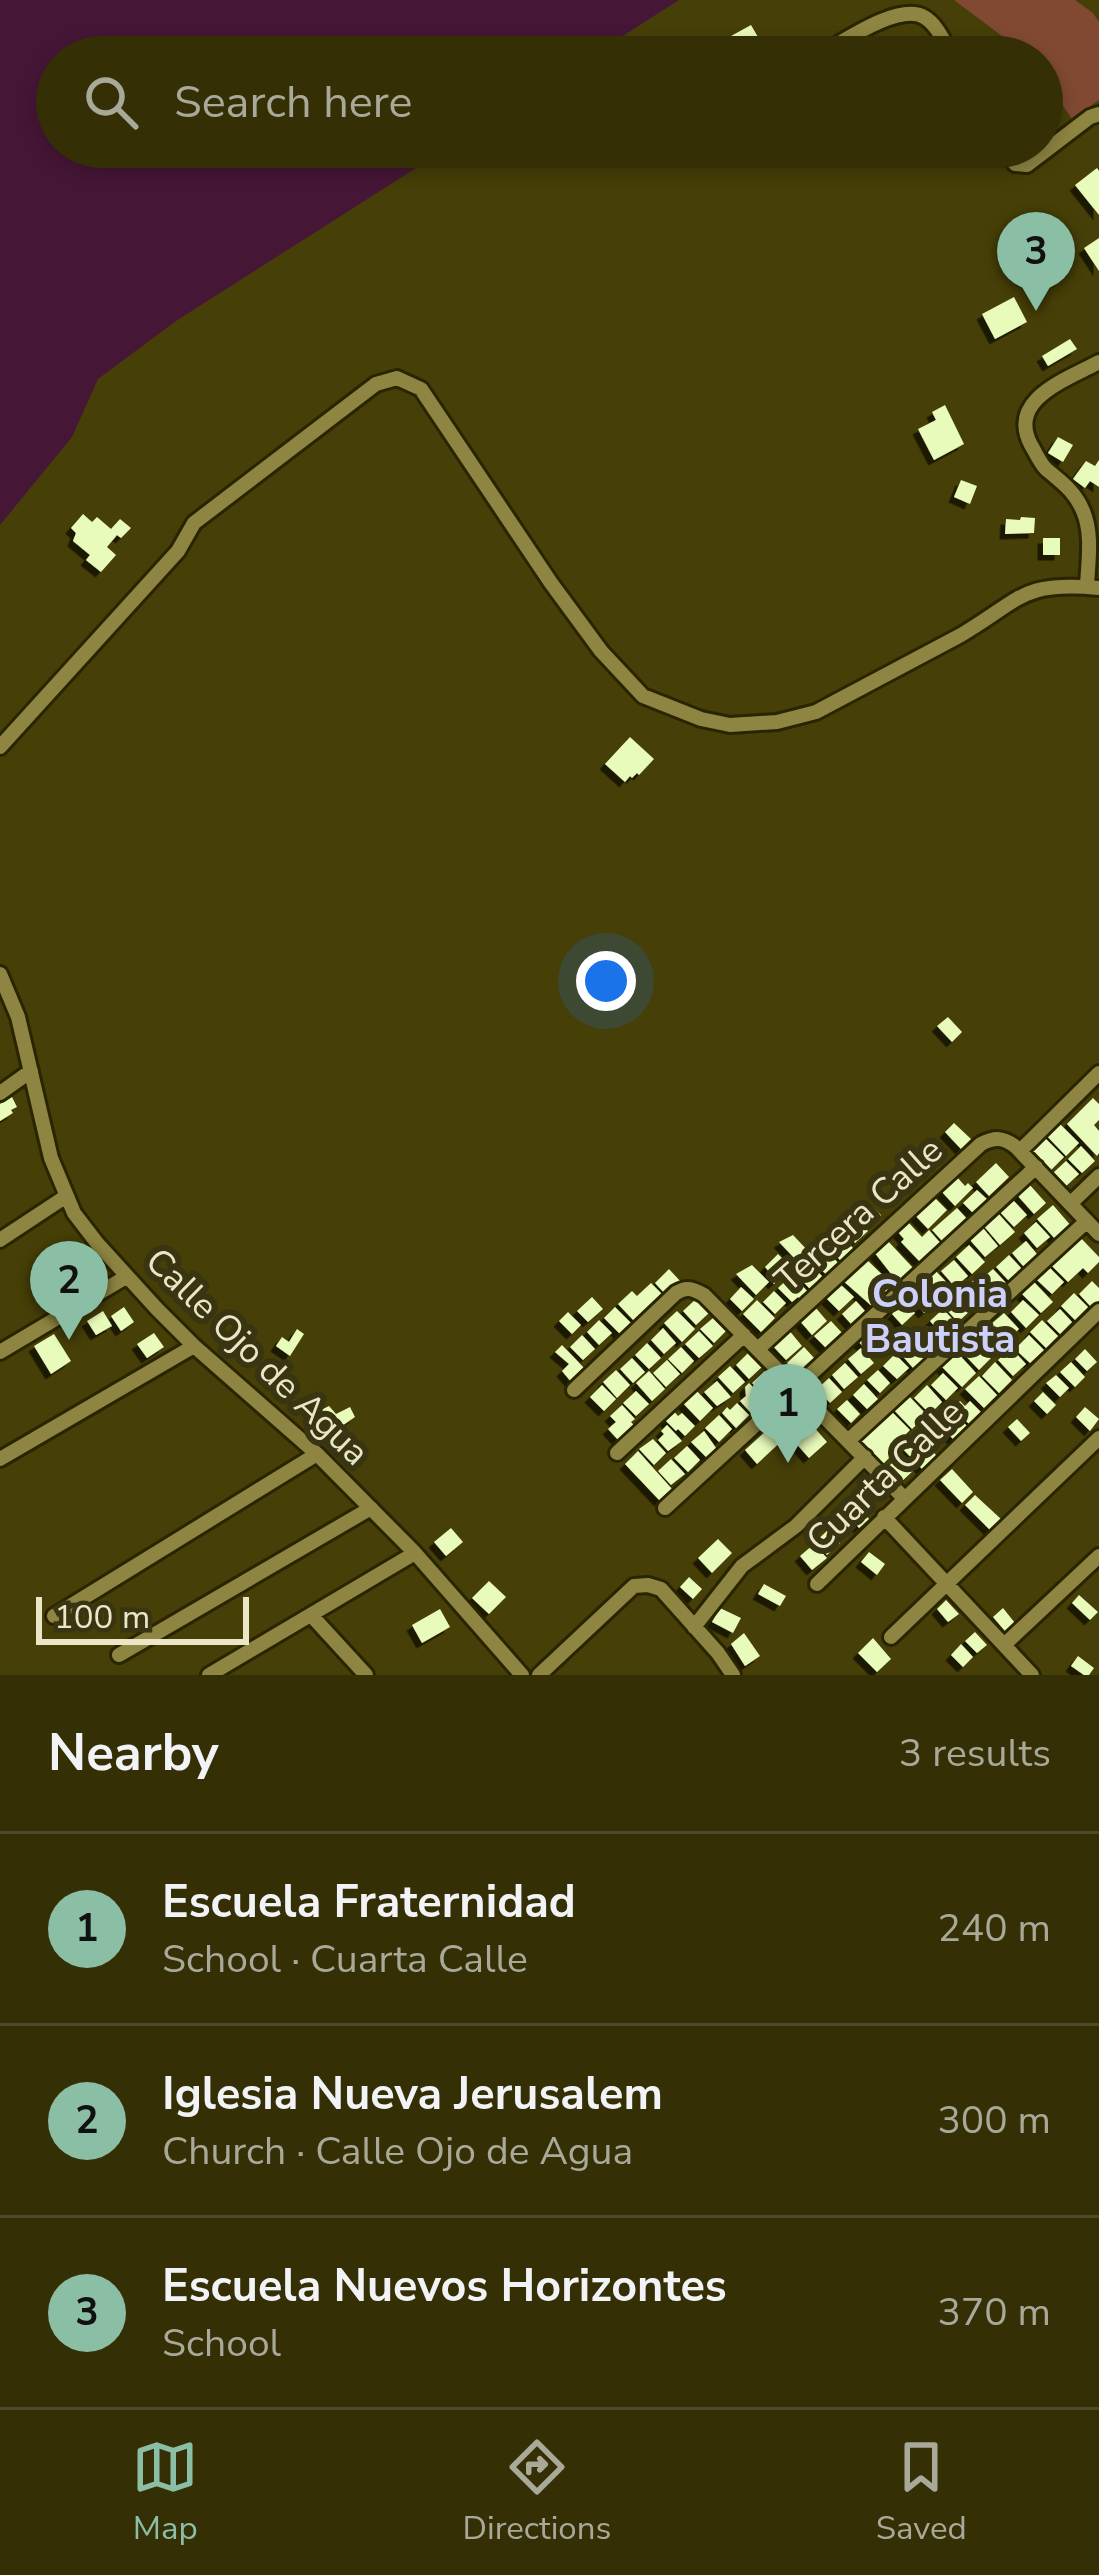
<!DOCTYPE html>
<html lang="en">
<head>
<meta charset="utf-8">
<style>
  body { margin:0; font-family:"Nunito Sans",sans-serif; background:#3f3b13; color:#f1f3f6 }
  .scale { position:absolute; left:36px; bottom:30px; width:213px; box-sizing:border-box; padding-left:12px; border:6px solid #ebe7c6; border-top:0; font-size:33px; line-height:42px; white-space:nowrap; color:#ebe7c6; -webkit-text-stroke:9px #393411; paint-order:stroke }
  .you { position:absolute; left:606px; top:981px; width:42px; height:42px; margin:-30px; border:9px solid #fff; border-radius:50%; background:#1a73e8; box-shadow:0 0 0 18px #1a73e833 }
  .badge { display:grid; place-items:center; width:78px; height:78px; border-radius:50%; background:#8abfa5; color:#111; font-size:39px; font-weight:700 }
  .pin { position:absolute; translate:-50% -99px; filter:drop-shadow(0 3px 6px #0008) }
  .pin::after { content:''; position:absolute; top:63px; width:42px; height:36px; background:inherit; clip-path:polygon(0 0,100% 0,50% 100%) }
  .list { margin:0; padding:0; list-style:none }
  h2 { display:flex; justify-content:space-between; align-items:center; height:156px; margin:0; padding:0 48px; font-size:51px }
  h2 small { font-size:39px; font-weight:400; color:#a9a99a }
  .list li { display:grid; grid-template-columns:78px 1fr auto; gap:36px; align-items:center; box-sizing:border-box; height:192px; padding:0 48px; border-top:3px solid #4e4a27 }
  .list b { display:block; font-size:45px; white-space:nowrap }
  .list p { margin:0; font-size:39px; white-space:nowrap; color:#a9a99a }
  .list em { font-size:39px; font-style:normal; color:#a9a99a }
  .icon { flex:none; width:66px; height:66px; fill:none; stroke:currentColor; stroke-width:2; stroke-linecap:round; stroke-linejoin:round }
  .map { position:relative; flex:none; width:1099px; height:1675px; overflow:hidden }
  .search { position:absolute; background:#342f05; box-shadow:0 6px 18px #0003; left:36px; right:36px; top:36px; height:132px; display:flex; align-items:center; gap:30px; box-sizing:border-box; padding:0 42px; border-radius:66px; color:#a9a99a; font-size:45px }
  .sheet { height:732px; background:#342f05 }
  nav { display:flex; justify-content:space-around; align-items:center; box-sizing:border-box; height:168px; border-top:3px solid #4e4a27; background:#342f05; font-size:33px; color:#a9a99a }
  nav a { display:grid; justify-items:center; gap:6px }
  nav .on { color:#8abfa5 }
  .map>svg:first-child { display:block }
  .green { fill:#814932 }
  .water { fill:#461637 }
  .building { fill:#e8fbbb; filter:url(#shadow) }
  .lines { fill:none; stroke-linecap:round; stroke-linejoin:round }
  .minor-casing { stroke:#2a2501; stroke-width:20 }
  .minor { stroke:#8e8542; stroke-width:14 }
  .labels { text-anchor:middle; dominant-baseline:central; stroke-width:12; stroke-linejoin:round; paint-order:stroke }
  .street-label { font-size:36px; fill:#ebe7c6; stroke:#393411 }
  .neighbourhood-label { font-size:39px; font-weight:bold; fill:#cdd0fb; stroke:#393411 }
</style>
</head>
<body>
<div class="map">
<svg width="1099" height="1675" viewBox="0 0 1099 1675">
  <defs>
    <filter id="shadow"><feDropShadow dx="-5.5" dy="5.5" stdDeviation="0" flood-color="#0009"/></filter>
  </defs>
  <rect width="100%" height="100%" fill="#463f07"/>
  <path class="green" d="M954 0H1075L1093 13 1099 22V100L1072 119 1042 75V57H1030Z"/>
  <path class="water" d="M0 0H679L590 57H57V147H449L176 321 98 379 72 437 0 525Z"/>
  <path class="building" d="M751 25 765 49 751 57H738L730 44 735 41 731 36Z
    M1097 168 1099 171V215L1075 185Z
    M1099 238V271L1084 248Z
    M1014 297 1027 322 995 339 982 314Z
    M1070 339 1077 349 1048 366 1042 356Z
    M945 405 964 444 934 460 918 429 936 420 932 412Z
    M1058 437 1073 445 1063 462 1048 453Z
    M1099 460V487L1090 481 1085 488 1073 479 1086 461 1095 466Z
    M961 480 977 486 970 504 954 497Z
    M83 514 92 522 97 517 111 529 120 519 131 528 121 538 117 535 107 547 116 555 101 572 86 560 90 555 73 541 76 533 71 528Z
    M1021 517 1035 518 1034 533 1005 534 1006 519 1020 520Z
    M1043 538H1060V555H1043Z
    M630 737 654 759 639 775 637 773 632 778 630 776 625 782 605 764Z
    M948 1017 962 1032 952 1042 937 1026Z
    M12 1097 17 1107 11 1110 13 1113 0 1121V1104Z
    M1093 1098 1099 1104V1120L1094 1125 1099 1131V1153L1097 1156 1067 1124Z
    M1058 1122 1079 1143 1066 1156 1045 1134Z
    M954 1123 971 1139 961 1149 945 1132Z
    M1043 1136 1064 1157 1051 1170 1029 1150Z
    M1081 1146 1095 1161 1082 1173 1068 1159Z
    M1066 1161 1079 1174 1065 1187 1053 1173Z
    M996 1163 1009 1177 989 1196 976 1182Z
    M957 1177 965 1186 968 1183 973 1188 955 1206 942 1192Z
    M1029 1184 1046 1203 1034 1214 1017 1195Z
    M977 1190 989 1201 975 1215 963 1203Z
    M931 1194 947 1210 928 1229 912 1212Z
    M1012 1199 1027 1215 1014 1227 999 1211Z
    M870 1204 881 1215 868 1227 858 1216Z
    M1053 1205 1072 1227 1057 1241 1037 1219Z
    M957 1208 969 1221 944 1243 932 1230Z
    M996 1211 1015 1232 1000 1245 982 1224Z
    M852 1214 868 1231 855 1243 839 1226Z
    M1036 1222 1050 1237 1037 1248 1024 1233Z
    M909 1223 922 1237 929 1230 943 1246 922 1264 901 1242 904 1239 898 1232Z
    M983 1228 998 1246 985 1257 970 1240Z
    M839 1233 853 1248 840 1260 826 1246Z
    M793 1235 810 1253 799 1263 779 1242Z
    M1078 1235 1099 1257V1262L1088 1273 1083 1268 1068 1282 1052 1266Z
    M887 1240 914 1269 899 1284 874 1252Z
    M1026 1241 1037 1254 1024 1267 1012 1253Z
    M969 1245 985 1262 972 1274 956 1257Z
    M829 1253 840 1265 828 1276 816 1265Z
    M778 1254 791 1267 774 1284 768 1278 772 1275 765 1267Z
    M1009 1255 1022 1269 1009 1281 996 1267Z
    M864 1257 895 1287 874 1308 841 1279Z
    M954 1260 968 1276 955 1287 941 1271Z
    M807 1261 822 1276 810 1289 795 1273Z
    M752 1265 769 1282 756 1295 736 1274Z
    M70 1267 87 1288 74 1298 60 1275Z
    M1050 1268 1064 1282 1052 1294 1037 1280Z
    M669 1269 681 1282 667 1296 655 1283Z
    M934 1269 951 1287 937 1299 920 1281Z
    M993 1269 1007 1284 993 1296 979 1281Z
    M792 1275 810 1294 802 1301 798 1297 792 1302 778 1288Z
    M975 1279 990 1296 976 1308 961 1292Z
    M1092 1281 1099 1288V1303L1093 1309 1079 1294Z
    M1034 1282 1053 1302 1041 1313 1022 1294Z
    M651 1283 664 1296 636 1323 618 1304 632 1291 637 1296Z
    M840 1284 854 1297 839 1311 826 1298Z
    M919 1286 935 1303 924 1313 908 1297Z
    M741 1287 754 1299 742 1311 730 1299Z
    M774 1291 786 1303 775 1314 763 1302Z
    M1074 1293 1088 1307 1075 1320 1061 1306Z
    M959 1295 972 1309 958 1322 945 1308Z
    M592 1297 603 1309 588 1322 577 1311Z
    M696 1299 709 1313 696 1325 683 1311Z
    M757 1300 775 1318 761 1332 743 1314Z
    M1023 1300 1039 1315 1026 1328 1011 1312Z
    M856 1301 866 1312 852 1325 842 1314Z
    M905 1302 915 1313 902 1325 892 1314Z
    M124 1307 134 1322 121 1331 111 1316Z
    M615 1307 631 1323 620 1334 604 1318Z
    M815 1307 827 1321 812 1335 799 1320Z
    M943 1309 958 1325 944 1337 930 1321Z
    M1060 1309 1072 1322 1060 1334 1047 1321Z
    M103 1311 112 1326 96 1335 87 1321Z
    M677 1311 695 1329 682 1342 664 1323Z
    M568 1312 581 1325 572 1334 559 1321Z
    M1004 1313 1019 1329 1006 1341 990 1325Z
    M713 1318 726 1331 714 1343 700 1329Z
    M599 1320 612 1333 599 1345 587 1332Z
    M1042 1320 1058 1336 1046 1348 1030 1332Z
    M831 1321 843 1334 827 1349 814 1336Z
    M927 1326 942 1341 930 1353 915 1337Z
    M988 1326 1004 1342 992 1355 976 1338Z
    M663 1328 676 1343 664 1354 651 1340Z
    M297 1329 304 1334 290 1356 276 1346 282 1337 289 1342Z
    M788 1329 802 1346 786 1360 771 1344Z
    M870 1329 882 1343 870 1354 857 1340Z
    M699 1331 713 1346 699 1358 685 1344Z
    M154 1333 164 1347 147 1358 137 1344Z
    M54 1334 71 1361 51 1374 34 1346Z
    M582 1335 595 1349 583 1360 570 1347Z
    M1029 1335 1044 1350 1030 1363 1015 1349Z
    M913 1338 928 1356 914 1369 898 1351Z
    M974 1341 991 1358 979 1370 962 1352Z
    M647 1343 661 1358 649 1369 635 1355Z
    M562 1345 586 1370 572 1383 562 1371 569 1364 555 1352Z
    M681 1347 694 1361 682 1373 668 1359Z
    M804 1347 816 1360 799 1375 787 1363Z
    M861 1348 874 1363 861 1374 848 1359Z
    M1011 1348 1026 1364 1013 1376 998 1360Z
    M1085 1349 1097 1362 1087 1371 1075 1359Z
    M955 1350 976 1373 962 1387 940 1365Z
    M748 1353 762 1367 749 1379 736 1365Z
    M895 1354 909 1368 897 1379 883 1366Z
    M632 1358 645 1372 633 1383 620 1369Z
    M667 1360 680 1374 666 1387 653 1373Z
    M995 1362 1012 1380 999 1393 982 1376Z
    M1071 1362 1085 1377 1075 1387 1060 1372Z
    M845 1363 858 1377 844 1389 832 1375Z
    M730 1366 745 1382 733 1393 718 1377Z
    M616 1370 630 1385 617 1398 603 1382Z
    M878 1370 890 1383 880 1393 867 1380Z
    M649 1371 665 1389 652 1401 636 1383Z
    M765 1371 781 1389 769 1401 752 1383Z
    M943 1373 958 1388 946 1400 931 1385Z
    M1056 1375 1069 1388 1060 1397 1046 1383Z
    M979 1376 997 1395 984 1408 965 1389Z
    M829 1378 842 1392 830 1403 817 1389Z
    M717 1381 731 1397 717 1406 704 1392Z
    M749 1383 765 1400 751 1413 740 1401 746 1396 745 1387Z
    M864 1384 878 1399 867 1409 853 1395Z
    M602 1385 616 1399 604 1411 590 1397Z
    M927 1385 942 1402 930 1414 914 1398Z
    M693 1387 713 1408 700 1421 680 1400Z
    M636 1391 649 1404 636 1416 623 1403Z
    M1043 1392 1056 1405 1047 1414 1034 1401Z
    M907 1394 927 1415 912 1429 892 1408Z
    M847 1400 860 1414 851 1423 837 1409Z
    M960 1401 965 1406 970 1401 981 1412 969 1424 953 1408Z
    M737 1403 749 1415 736 1428 722 1413 727 1407 730 1410Z
    M793 1403 827 1442 809 1458 775 1420Z
    M622 1405 635 1419 631 1422 636 1427 620 1442 608 1429 616 1422 610 1416Z
    M329 1406 336 1414 350 1407 355 1417 330 1434 325 1426 321 1428 318 1421 323 1418 319 1411Z
    M948 1407 968 1427 954 1440 935 1421Z
    M1085 1407 1099 1419 1090 1431 1076 1417Z
    M672 1409 678 1416 682 1413 695 1426 685 1436 678 1429 676 1431 663 1418Z
    M891 1411 910 1430 896 1444 899 1448 882 1465 859 1440Z
    M719 1415 732 1429 719 1442 705 1428Z
    M1017 1419 1030 1433 1021 1441 1008 1427Z
    M775 1423 787 1436 757 1464 745 1450Z
    M667 1425 682 1441 668 1451 658 1440 664 1434 661 1431Z
    M704 1431 719 1452 710 1461 691 1442Z
    M914 1432 938 1457 924 1471 900 1446Z
    M653 1439 666 1453 654 1465 639 1449Z
    M687 1446 700 1460 688 1472 674 1458Z
    M638 1451 672 1489 660 1501 625 1464Z
    M901 1455 914 1470 902 1481 889 1466Z
    M671 1459 685 1474 671 1485 658 1471Z
    M952 1469 973 1492 962 1503 940 1480Z
    M975 1495 1001 1519 990 1530 965 1505Z
    M858 1505 869 1519 859 1528 847 1514Z
    M842 1517 853 1529 840 1539 830 1527Z
    M451 1528 463 1542 446 1556 434 1542Z
    M828 1530 840 1543 827 1555 815 1542Z
    M718 1539 732 1553 712 1573 698 1558Z
    M814 1544 827 1558 812 1570 800 1556Z
    M869 1552 885 1564 877 1575 861 1562Z
    M689 1577 702 1589 693 1599 680 1587Z
    M489 1581 506 1597 489 1614 472 1598Z
    M764 1584 786 1596 780 1606 758 1594Z
    M1079 1595 1098 1612 1090 1620 1072 1603Z
    M946 1600 959 1614 948 1622 937 1609Z
    M720 1608 741 1618 733 1633 712 1622Z
    M1003 1608 1015 1623 1005 1631 993 1617Z
    M440 1609 450 1627 422 1643 412 1625Z
    M975 1632 987 1645 977 1653 965 1641Z
    M744 1633 760 1656 745 1666 731 1644Z
    M873 1638 891 1659 877 1672 858 1653Z
    M961 1644 973 1657 963 1667 951 1655Z
    M1078 1656 1094 1668 1089 1675H1084L1071 1666Z"/>
  <g class="lines">
    <g class="minor-casing">
      <path id="minor" d="M816 57C840 44 898 2 924 17 937 24 945 44 953 57
        M1005 147 1015 164 1027 165 1090 117 1099 114
        M1087 587C1088 562 1093 534 1083 511 1075 491 1061 482 1046 469 1040 463 1036 453 1031 445 1007 399 1066 380 1099 362
        M0 747 178 551 194 523 376 384 397 378 421 389 551 583 601 651 643 696 701 719 730 725 777 722 816 712 961 635C1022 599 1021 581 1099 588
        M0 974 18 1017 51 1158 74 1213 97 1243 157 1309 194 1346 317 1454 415 1553 522 1675
        M0 1093 31 1071
        M1020 1151 1099 1073
        M1071 1203 1099 1176
        M0 1240 65 1197
        M759 1348 981 1144C995 1137 1003 1137 1016 1147L1099 1234
        M0 1352 126 1277
        M574 1390 676 1293C687 1286 693 1289 704 1295L904 1498
        M849 1440 1087 1221
        M617 1453 744 1335
        M0 1459 194 1346
        M665 1508 1036 1167
        M884 1517 1032 1675
        M817 1584 1099 1311
        M311 1615 366 1675
        M54 1616 317 1454
        M694 1627 742 1566 796 1526 865 1457
        M891 1637 1099 1438
        M1004 1645 1099 1556
        M119 1655 371 1508
        M209 1675 415 1553
        M539 1675 634 1586 648 1585 661 1589 718 1653 733 1675"/>
    </g>
    <use href="#minor" class="minor"/>
  </g>
  <g class="labels">
    <g class="street-label">
      <text transform="translate(859 1215) rotate(-42)">Tercera Calle</text>
      <text transform="translate(257 1357) rotate(44)">Calle Ojo de Agua</text>
      <text transform="translate(885 1476) rotate(-44)">Cuarta Calle</text>
    </g>
    <g class="neighbourhood-label">
      <text x="940" y="1294">Colonia<tspan x="940" dy="45">Bautista</tspan></text>
    </g>
  </g>
</svg>
<div class="scale">100 m</div>
<div class="you"></div>
<div class="pin badge" style="left:788px;top:1463px">1</div>
<div class="pin badge" style="left:69px;top:1340px">2</div>
<div class="pin badge" style="left:1036px;top:311px">3</div>
<div class="search"><svg class="icon" aria-label="search" viewBox="0 0 24 24"><circle cx="10" cy="10" r="6"/><path d="M15 15l6 6"/></svg>Search here</div>
</div>
<section class="sheet">
<h2>Nearby<small>3 results</small></h2>
<ul class="list">
<li><span class="badge">1</span><div><b>Escuela Fraternidad</b><p>School · Cuarta Calle</p></div><em>240 m</em></li>
<li><span class="badge">2</span><div><b>Iglesia Nueva Jerusalem</b><p>Church · Calle Ojo de Agua</p></div><em>300 m</em></li>
<li><span class="badge">3</span><div><b>Escuela Nuevos Horizontes</b><p>School</p></div><em>370 m</em></li>
</ul>
</section>
<nav>
<a class="on"><svg class="icon" aria-label="map" viewBox="0 0 24 24"><path d="M3 6l6-2 6 2 6-2v14l-6 2-6-2-6 2zM9 4v14M15 6v14"/></svg>Map</a>
<a><svg class="icon" aria-label="directions" viewBox="0 0 24 24"><path d="M12 3l9 9-9 9-9-9zM9 14v-3h6M13 9l2 2-2 2"/></svg>Directions</a>
<a><svg class="icon" aria-label="saved" viewBox="0 0 24 24"><path d="M7 4h10v16l-5-4-5 4z"/></svg>Saved</a>
</nav>
</body>
</html>
